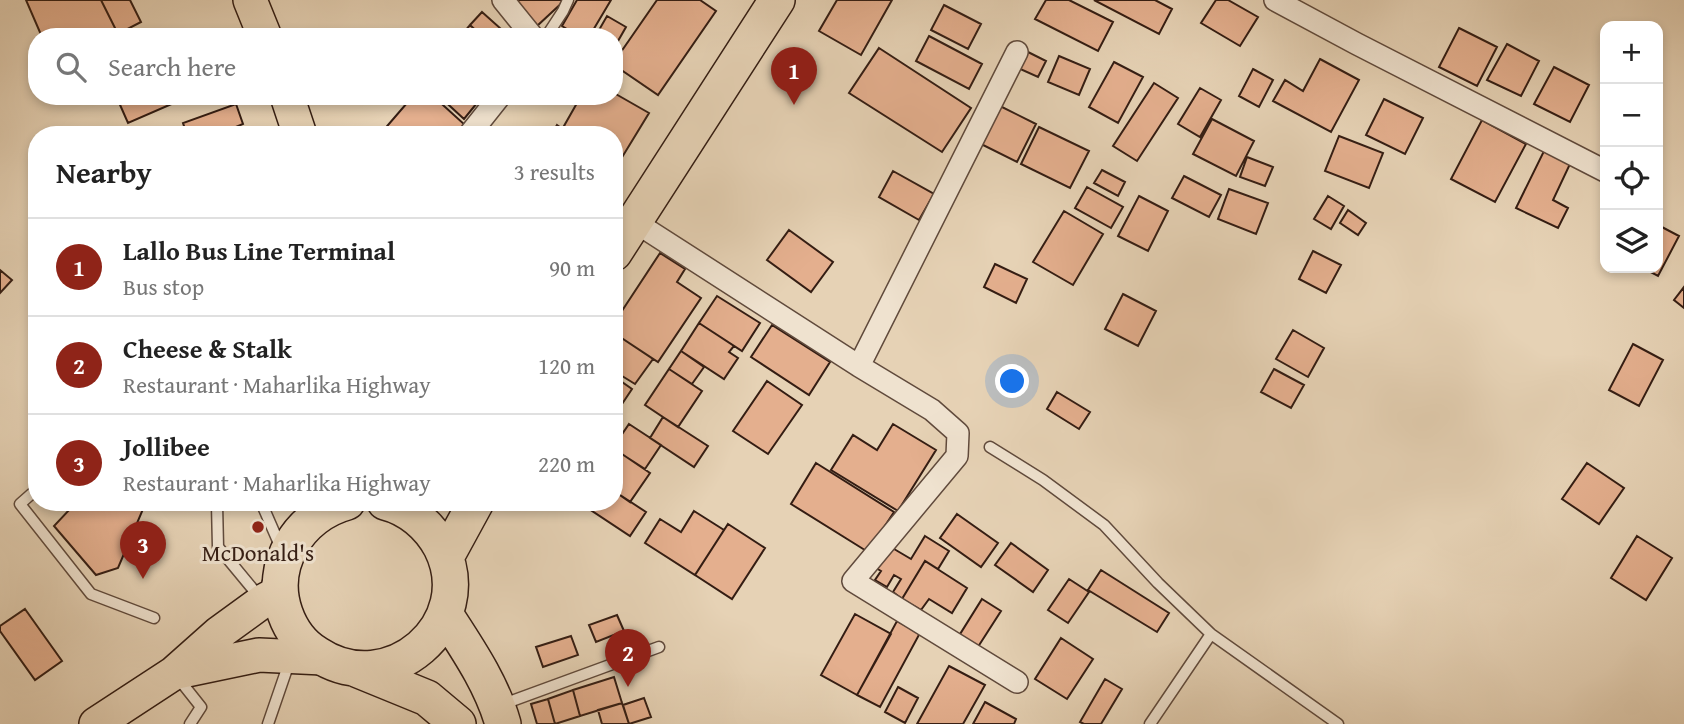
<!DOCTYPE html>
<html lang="en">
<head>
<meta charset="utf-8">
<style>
  body { margin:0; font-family:"Gentium Book Plus",serif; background:#f2f2f2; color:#222 }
  .controls { position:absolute; right:21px; top:21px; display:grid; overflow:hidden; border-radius:14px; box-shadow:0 4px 10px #0003 }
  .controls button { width:63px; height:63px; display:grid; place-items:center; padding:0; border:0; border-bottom:2px solid #e0e0e0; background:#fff; color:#222; font:35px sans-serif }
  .you { position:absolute; left:1013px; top:382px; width:24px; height:24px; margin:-18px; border:5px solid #fff; border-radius:50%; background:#1a73e8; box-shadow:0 0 0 10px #1a73e833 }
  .badge { display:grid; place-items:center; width:46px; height:46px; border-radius:50%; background:#8f2418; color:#fff; font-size:23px; font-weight:700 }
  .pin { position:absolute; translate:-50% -58px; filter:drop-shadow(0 2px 4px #0008) }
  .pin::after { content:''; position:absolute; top:37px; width:24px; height:21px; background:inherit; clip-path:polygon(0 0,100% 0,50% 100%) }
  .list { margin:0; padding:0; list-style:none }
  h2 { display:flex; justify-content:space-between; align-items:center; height:91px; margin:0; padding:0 28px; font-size:30px }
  h2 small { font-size:23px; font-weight:400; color:#767676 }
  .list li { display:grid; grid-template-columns:46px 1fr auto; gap:21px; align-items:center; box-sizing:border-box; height:98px; padding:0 28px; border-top:2px solid #e0e0e0 }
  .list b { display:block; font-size:26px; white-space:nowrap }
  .list p { margin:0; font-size:23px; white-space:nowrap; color:#767676 }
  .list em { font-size:23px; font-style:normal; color:#767676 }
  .icon { flex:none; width:38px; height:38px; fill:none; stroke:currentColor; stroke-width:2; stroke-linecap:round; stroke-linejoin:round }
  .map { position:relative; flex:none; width:1684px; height:724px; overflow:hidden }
  .search { position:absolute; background:#fff; box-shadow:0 4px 10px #0003; left:28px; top:28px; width:595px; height:77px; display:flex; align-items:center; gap:18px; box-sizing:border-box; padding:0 24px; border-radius:28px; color:#767676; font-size:26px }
  .panel { position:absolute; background:#fff; box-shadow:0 4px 10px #0003; left:28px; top:126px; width:595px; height:385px; border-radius:28px }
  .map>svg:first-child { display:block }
  .building { fill:#e4af8e; stroke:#341d13; stroke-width:2 }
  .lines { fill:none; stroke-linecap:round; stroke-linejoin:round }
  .service-casing { stroke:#604a3c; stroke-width:13 }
  .minor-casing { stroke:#604a3c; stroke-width:24 }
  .primary-casing { stroke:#341d13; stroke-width:36 }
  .trunk-casing { stroke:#341d13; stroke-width:38 }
  .service { stroke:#efe2cf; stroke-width:10 }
  .minor { stroke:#efe2cf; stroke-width:21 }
  .primary { stroke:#e6d2b5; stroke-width:33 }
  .trunk { stroke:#e6d2b5; stroke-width:35 }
  .poi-dot { fill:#8f2418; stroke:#efe2cf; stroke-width:2.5 }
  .labels { text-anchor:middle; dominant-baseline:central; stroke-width:6; stroke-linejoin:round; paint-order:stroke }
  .poi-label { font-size:23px; fill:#341d13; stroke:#efe2cf }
</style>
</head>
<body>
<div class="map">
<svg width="1684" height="724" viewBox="0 0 1684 724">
  <rect width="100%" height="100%" fill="#e6d2b5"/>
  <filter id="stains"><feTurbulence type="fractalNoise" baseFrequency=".00286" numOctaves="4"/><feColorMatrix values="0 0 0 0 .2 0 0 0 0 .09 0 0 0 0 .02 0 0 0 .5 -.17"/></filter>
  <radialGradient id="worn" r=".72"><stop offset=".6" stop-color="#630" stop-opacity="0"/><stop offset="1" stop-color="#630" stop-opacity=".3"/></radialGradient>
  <path class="building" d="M26 0H101L118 34 113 37H42Z
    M101 0H130L141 22 118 34Z
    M512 0H565L537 26Z
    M577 0H611L589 37H580L562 26Z
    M657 0H700L716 11 658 95 614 65V62Z
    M837 0H892L861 55 819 31Z
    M1046 0H1069L1113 22 1098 51 1035 19Z
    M1094 0H1155L1172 9 1159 34Z
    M1216 0H1228L1258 17 1240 46 1201 23Z
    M944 5 981 24 968 49 931 30Z
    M482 12 510 37H483L470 25Z
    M607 16 626 27 614 48V37H595Z
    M470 25 483 37H460Z
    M1459 28 1497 47 1477 86 1439 67Z
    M929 36 982 64 969 89 916 61Z
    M1507 44 1539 61 1521 96 1487 80Z
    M879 48 971 108 942 152 849 93Z
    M1026 51 1046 61 1038 77 1018 68Z
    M1059 56 1090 69 1079 95 1048 82Z
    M1320 59 1359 80 1331 132 1273 101 1285 80 1303 91Z
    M1114 62 1143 77 1118 123 1089 107Z
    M1554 67 1589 85 1570 122 1534 104Z
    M1253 69 1273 80 1259 107 1239 96Z
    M1154 83 1178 98 1137 161 1113 146Z
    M1200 88 1221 100 1200 137 1178 124Z
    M614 93 649 113 621 159 614 155V135H579L564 126 581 96H614Z
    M120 96H190L128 123 117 98Z
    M413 96H433L465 125 457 135H385L382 132Z
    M439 96H469L477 103 464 119Z
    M1384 99 1423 118 1405 154 1366 135Z
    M236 104 243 124 217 135H187L183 123Z
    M998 105 1036 124 1017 162 979 143Z
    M1212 119 1254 141 1236 176 1193 154Z
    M1482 120 1526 144 1495 202 1451 179Z
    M557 125 571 135H551Z
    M1039 127 1089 151 1070 188 1021 164Z
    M1339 136 1383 153 1369 188 1325 171Z
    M1544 151 1570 164 1553 200 1568 208 1558 228 1516 208Z
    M1247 157 1273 167 1265 186 1240 177Z
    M1102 170 1125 182 1118 196 1094 183Z
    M893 171 934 194 919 220 879 197Z
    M1184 176 1221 195 1209 217 1172 198Z
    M1087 187 1123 207 1111 228 1075 208Z
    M1229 189 1268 203 1256 234 1218 219Z
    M1139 196 1168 211 1148 251 1118 236Z
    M1328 196 1344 206 1331 229 1314 219Z
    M1348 210 1366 223 1358 235 1340 223Z
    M1064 211 1103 234 1073 285 1033 262Z
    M1658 225 1679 236 1658 276 1643 268H1658Z
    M789 230 833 262 811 292 767 260Z
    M1313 251 1341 265 1326 293 1299 279Z
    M660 253 685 269 677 282 701 298 658 362 614 333V323Z
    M995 264 1027 279 1016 303 984 287Z
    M0 270 12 280 0 293Z
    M1684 287V308L1674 300Z
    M1123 294 1156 311 1138 346 1105 329Z
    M717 296 760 323 742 351 699 323Z
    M699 323 734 346 729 352 738 358 724 379 681 351Z
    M772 325 830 362 809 395 751 357Z
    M1293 330 1324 348 1308 377 1276 359Z
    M614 333 653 359 635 384 614 371Z
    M1633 344 1663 360 1639 406 1609 390Z
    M681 351 704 367 692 384 669 369Z
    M669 369 702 391 678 427 645 405Z
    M1274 369 1304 385 1291 408 1261 392Z
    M614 371 618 374 615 377 632 389 614 416Z
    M767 381 802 405 768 454 733 431Z
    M1057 392 1090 412 1079 429 1047 409Z
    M663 417 708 446 694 467 650 438Z
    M629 424 661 445 645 469 614 449V446Z
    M893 424 936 450 898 511 831 470 853 435 877 450Z
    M619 452 650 473 630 502 614 491V459Z
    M816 463 894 512 868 552 791 504Z
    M1587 463 1624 488 1599 524 1562 499Z
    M614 491 646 512 630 536 583 505 585 502H614Z
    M74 502H146L118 568 96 575 54 526 71 508Z
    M694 511 724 530 695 575 645 543 660 519 681 532Z
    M957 514 998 543 981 567 940 538Z
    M728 524 765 548 732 599 695 575Z
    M925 536 949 551 938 569 925 561 902 599 893 592 901 579 894 575 887 587 875 580 881 571 876 568 889 546 911 559Z
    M1637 536 1672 558 1646 600 1611 578Z
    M1011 543 1048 570 1033 592 995 565Z
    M925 561 967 588 952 613 929 599 921 610 902 599Z
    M1101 570 1169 613 1157 632 1088 590Z
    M1069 579 1089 592 1068 623 1048 610Z
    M982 599 1001 611 976 650 957 639Z
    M25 609 62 661 35 680 0 631V626Z
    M855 614 891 634 857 695 821 675Z
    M617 615 624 631 596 642 589 625Z
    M897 621 920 633 880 707 857 695Z
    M571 636 578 655 543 667 536 647Z
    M1061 638 1093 659 1067 699 1035 679Z
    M949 666 985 685 963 724H917Z
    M614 677 622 703 580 716 573 690Z
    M1105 679 1122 689 1101 724H1084L1080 722Z
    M898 687 918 698 905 723 885 712Z
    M573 690 580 716 555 724 548 699Z
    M644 698 651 717 629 724 623 705Z
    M548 699 555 724H537L531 704Z
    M985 702 1016 719 1014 724H973Z
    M622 703 629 724H602L598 710Z"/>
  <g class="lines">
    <g class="service-casing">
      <path id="service" d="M546 37 563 11 568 0
        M990 447 1043 480 1104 525 1158 583 1211 634 1338 724
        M37 489 20 504 91 594 154 618
        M213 502 217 504 218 547 261 599
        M261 502 281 548
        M178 678 201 707 190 724
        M501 705 659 647
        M268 724 290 660
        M1150 724 1211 634"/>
    </g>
    <g class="minor-casing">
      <path id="minor" d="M503 0 533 37
        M1275 0 1357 44 1605 171
        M469 135 500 96
        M635 222 859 366 932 410 958 433 957 456 853 581 1017 682
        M859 366 1017 52"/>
    </g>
    <g class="primary-casing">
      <path id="primary" d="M250 0 265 37
        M287 96 300 135
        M177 672 259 655 323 658
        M96 724 174 673 219 633 263 601 276 594 280 582"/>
    </g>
    <g class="trunk-casing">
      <path id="trunk" d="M614 253 777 0
        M347 502C299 515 268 565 285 613 291 630 302 645 317 654 389 702 480 624 441 547 429 525 409 508 385 502
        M446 557 476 502
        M445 614C467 648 492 684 503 724
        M356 669 427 698 458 724"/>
    </g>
    <use href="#service" class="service"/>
    <use href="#minor" class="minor"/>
    <use href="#primary" class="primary"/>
    <use href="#trunk" class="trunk"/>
  </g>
  <circle class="poi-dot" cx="258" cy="527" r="7"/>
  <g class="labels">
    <g class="poi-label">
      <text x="258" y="552">McDonald's</text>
    </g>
  </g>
  <rect width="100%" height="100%" filter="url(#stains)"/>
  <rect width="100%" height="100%" fill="url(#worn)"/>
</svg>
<div class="controls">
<button>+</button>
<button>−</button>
<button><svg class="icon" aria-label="locate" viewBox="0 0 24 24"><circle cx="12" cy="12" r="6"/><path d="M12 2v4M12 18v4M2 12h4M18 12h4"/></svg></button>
<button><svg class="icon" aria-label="layers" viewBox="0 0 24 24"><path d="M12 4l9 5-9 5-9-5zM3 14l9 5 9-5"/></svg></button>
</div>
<div class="you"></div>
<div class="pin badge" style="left:794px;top:105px">1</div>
<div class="pin badge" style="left:628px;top:687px">2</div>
<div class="pin badge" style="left:143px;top:579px">3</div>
<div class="search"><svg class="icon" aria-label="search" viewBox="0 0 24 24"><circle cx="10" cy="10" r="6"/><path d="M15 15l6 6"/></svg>Search here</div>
<section class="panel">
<h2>Nearby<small>3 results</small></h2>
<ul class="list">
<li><span class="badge">1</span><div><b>Lallo Bus Line Terminal</b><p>Bus stop</p></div><em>90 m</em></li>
<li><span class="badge">2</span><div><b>Cheese &amp; Stalk</b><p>Restaurant · Maharlika Highway</p></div><em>120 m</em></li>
<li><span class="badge">3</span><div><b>Jollibee</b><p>Restaurant · Maharlika Highway</p></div><em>220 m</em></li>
</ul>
</section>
</div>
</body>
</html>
